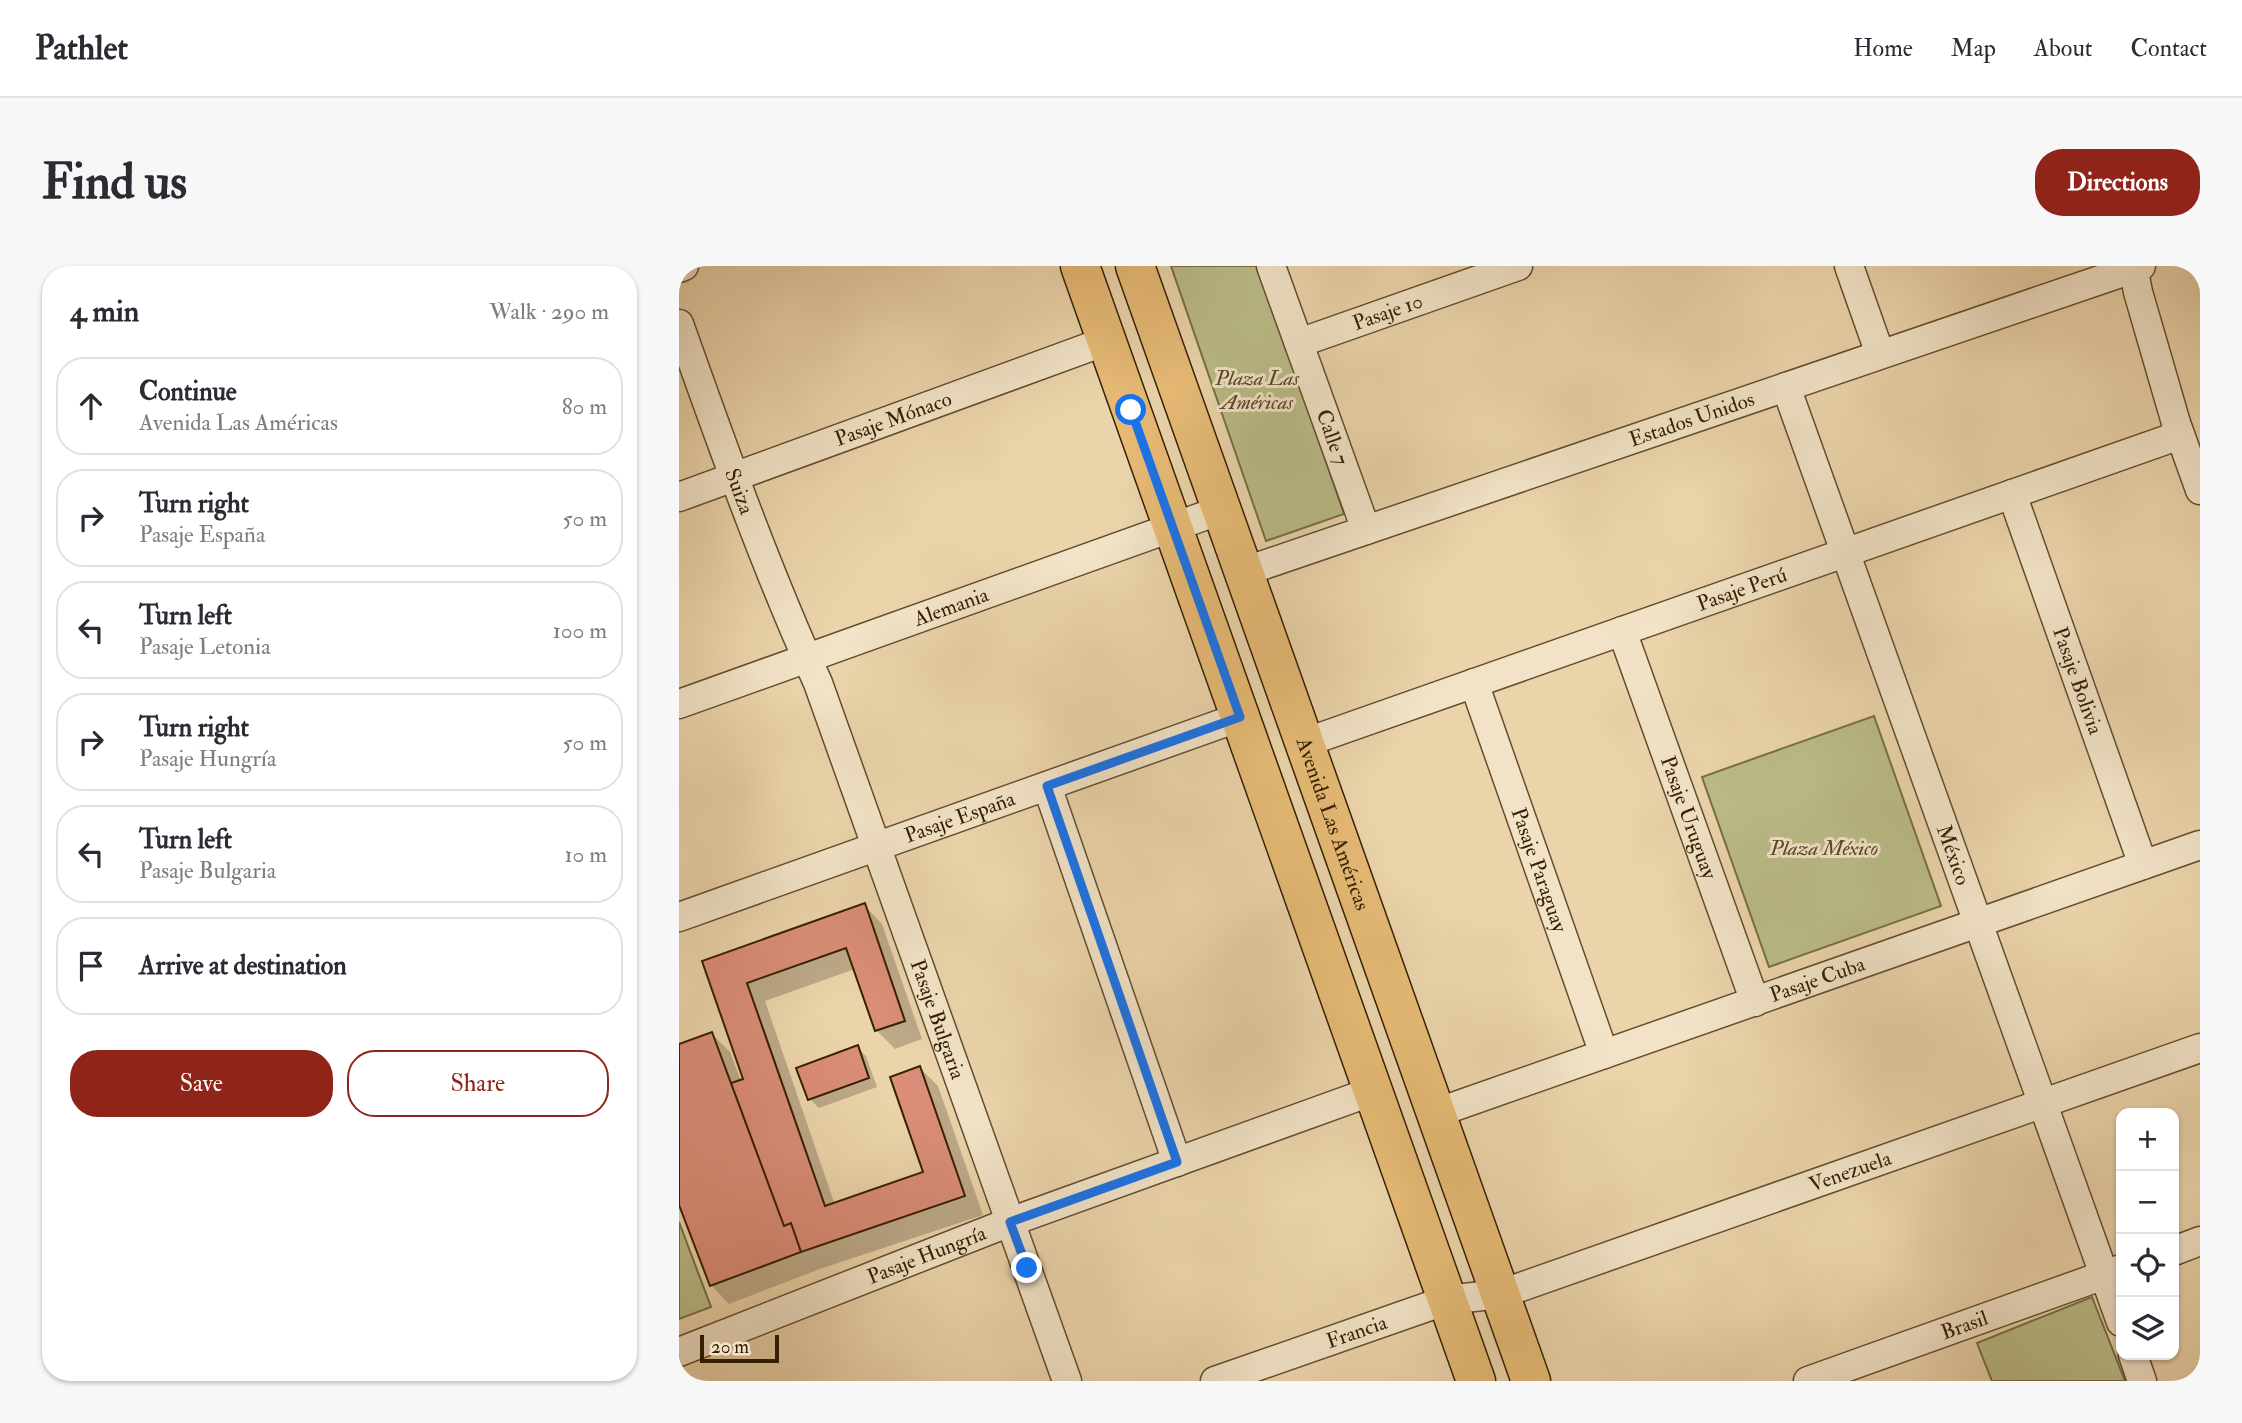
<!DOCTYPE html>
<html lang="en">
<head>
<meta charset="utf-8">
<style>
  body { margin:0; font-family:"IM FELL Double Pica",serif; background:#f7f7f7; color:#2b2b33 }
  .controls { position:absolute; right:21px; bottom:21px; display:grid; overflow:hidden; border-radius:14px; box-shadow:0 2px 5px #0004 }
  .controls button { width:63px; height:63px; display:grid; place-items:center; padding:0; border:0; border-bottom:2px solid #e1e1e2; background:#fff; color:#2b2b33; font:35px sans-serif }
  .scale { position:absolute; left:21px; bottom:18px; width:79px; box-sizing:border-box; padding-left:7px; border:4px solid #362003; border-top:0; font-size:19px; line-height:24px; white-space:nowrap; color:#362003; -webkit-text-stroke:5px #f2e3c8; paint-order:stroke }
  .stop { position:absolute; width:21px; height:21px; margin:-16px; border:5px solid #1a73e8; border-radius:50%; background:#fff }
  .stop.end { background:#1a73e8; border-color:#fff; box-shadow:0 2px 7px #0008 }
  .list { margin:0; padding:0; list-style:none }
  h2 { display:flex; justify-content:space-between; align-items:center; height:91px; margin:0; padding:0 28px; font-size:30px }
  h2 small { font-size:23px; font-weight:400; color:#7c7c81 }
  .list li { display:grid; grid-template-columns:46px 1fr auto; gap:21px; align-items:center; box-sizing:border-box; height:98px; margin:0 14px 14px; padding:0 14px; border:2px solid #e1e1e2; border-radius:28px }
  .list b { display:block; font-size:26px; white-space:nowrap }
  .list p { margin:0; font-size:23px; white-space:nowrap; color:#7c7c81 }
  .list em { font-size:23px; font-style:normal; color:#7c7c81 }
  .actions { display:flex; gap:14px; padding:21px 28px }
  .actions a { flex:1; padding:16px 0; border:2px solid #8f2418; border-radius:28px; text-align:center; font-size:24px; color:#8f2418 }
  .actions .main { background:#8f2418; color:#fff }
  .icon { flex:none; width:38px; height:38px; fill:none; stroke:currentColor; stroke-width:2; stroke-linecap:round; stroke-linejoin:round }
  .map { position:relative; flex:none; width:1521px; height:1115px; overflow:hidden; border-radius:28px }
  header { display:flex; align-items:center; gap:42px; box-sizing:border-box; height:98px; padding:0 35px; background:#fff; border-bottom:2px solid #e1e1e2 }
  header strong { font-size:33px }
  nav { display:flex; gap:38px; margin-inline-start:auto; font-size:24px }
  .intro { display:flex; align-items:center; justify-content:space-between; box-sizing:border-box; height:168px; padding:0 42px }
  h1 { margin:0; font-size:49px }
  .button { padding:18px 32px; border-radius:28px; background:#8f2418; color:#fff; font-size:24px; font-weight:700 }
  main { display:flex; gap:42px; padding:0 42px }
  aside { flex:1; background:#fff; border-radius:28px; box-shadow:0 2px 5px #0004 }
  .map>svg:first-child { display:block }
  .green { fill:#babc87; stroke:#786e45; stroke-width:2 }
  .shadow { fill:#0003 }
  .building { fill:#da8d78; stroke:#362003; stroke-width:2 }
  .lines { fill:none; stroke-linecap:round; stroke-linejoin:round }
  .street-casing { stroke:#634d2d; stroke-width:31 }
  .primary-casing { stroke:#362003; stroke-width:41 }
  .street { stroke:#f2e3c8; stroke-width:28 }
  .primary { stroke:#e6ba75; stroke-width:38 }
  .route { stroke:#1a73e8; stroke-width:9 }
  .labels { text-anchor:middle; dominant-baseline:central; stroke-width:6; stroke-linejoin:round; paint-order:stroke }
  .street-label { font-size:21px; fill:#362003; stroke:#f2e3c8 }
  .park-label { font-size:21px; font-style:italic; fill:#574724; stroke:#f2e3c8 }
</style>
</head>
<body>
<header>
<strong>Pathlet</strong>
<nav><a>Home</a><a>Map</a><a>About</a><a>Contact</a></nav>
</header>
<div class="intro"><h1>Find us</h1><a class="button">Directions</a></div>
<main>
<aside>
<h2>4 min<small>Walk · 290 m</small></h2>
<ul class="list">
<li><svg class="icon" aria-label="ahead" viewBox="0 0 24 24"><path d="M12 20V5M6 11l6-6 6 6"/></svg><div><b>Continue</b><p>Avenida Las Américas</p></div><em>80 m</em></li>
<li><svg class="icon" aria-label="right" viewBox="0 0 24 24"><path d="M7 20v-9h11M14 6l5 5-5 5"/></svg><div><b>Turn right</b><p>Pasaje España</p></div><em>50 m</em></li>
<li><svg class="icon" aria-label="left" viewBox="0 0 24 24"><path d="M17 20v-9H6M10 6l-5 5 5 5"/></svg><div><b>Turn left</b><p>Pasaje Letonia</p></div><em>100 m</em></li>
<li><svg class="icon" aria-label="right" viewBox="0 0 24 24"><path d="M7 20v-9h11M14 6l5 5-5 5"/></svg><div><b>Turn right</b><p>Pasaje Hungría</p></div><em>50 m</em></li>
<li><svg class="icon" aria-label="left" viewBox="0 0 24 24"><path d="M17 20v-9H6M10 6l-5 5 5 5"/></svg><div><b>Turn left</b><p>Pasaje Bulgaria</p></div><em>10 m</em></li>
<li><svg class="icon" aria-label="arrive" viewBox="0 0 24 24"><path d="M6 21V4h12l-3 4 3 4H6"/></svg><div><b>Arrive at destination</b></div></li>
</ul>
<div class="actions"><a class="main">Save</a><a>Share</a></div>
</aside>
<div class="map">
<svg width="1521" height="1115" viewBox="0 0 1521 1115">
  <rect width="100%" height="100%" fill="#ebd4aa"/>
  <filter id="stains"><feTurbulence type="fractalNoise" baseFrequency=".00286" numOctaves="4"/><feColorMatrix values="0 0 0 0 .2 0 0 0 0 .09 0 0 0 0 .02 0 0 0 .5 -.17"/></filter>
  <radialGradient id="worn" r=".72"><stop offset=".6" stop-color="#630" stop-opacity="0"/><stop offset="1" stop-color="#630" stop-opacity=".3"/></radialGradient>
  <path class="green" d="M492 0H580L665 248 587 275Z
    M1195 450 1262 640 1090 701 1023 511Z
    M0 956 32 1041 0 1053Z
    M1413 1031 1446 1115H1313L1298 1077Z"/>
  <path class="shadow" d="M185 639 203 658 243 773 216 783 197 764 176 703 86 735 156 939 246 907 241 802 259 820 304 949 141 1003 50 1038 32 1019 0 934V780L33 768 51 786 62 815 66 814 25 696Z
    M178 781 187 790 198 821 140 842 131 833Z"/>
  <path class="building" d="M186 637 226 755 196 765 167 682 68 717 146 940 244 906 211 811 241 800 286 930 122 986 112 957 105 960 52 817 64 813 23 695Z
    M33 766 105 960 112 957 122 986 31 1020 0 939V778Z
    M179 779 190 812 129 834 117 802Z"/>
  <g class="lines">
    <g class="street-casing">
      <g id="street">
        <path id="s1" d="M592 0 687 264"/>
        <path d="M1170 0 1201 88"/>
        <path d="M1454 0 1459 26 1497 157 1521 224"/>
        <path d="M0 2 5 0"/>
        <path id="s2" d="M0 58C43 179 86 300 139 417L388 1115"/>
        <path id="s3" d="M620 77 839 0"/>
        <path id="s4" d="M1107 121 1442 1056"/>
        <path id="s5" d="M1333 228 1464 599"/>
        <path id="s6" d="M0 231 427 75"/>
        <path id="s7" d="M564 306 1462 0"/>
        <path id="s8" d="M943 365 1076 736"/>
        <path id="s9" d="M795 417 925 788"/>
        <path id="s10" d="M0 438 542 244"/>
        <path id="s11" d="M625 477 1501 169"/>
        <path d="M368 520 498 896"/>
        <path id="s12" d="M0 651 561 451"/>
        <path id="s13" d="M757 847 1521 579"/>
        <path d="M1495 985 1521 975"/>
        <path id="s14" d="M0 1086 331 956 694 825"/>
        <path d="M1454 1089 1463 1115"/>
        <path id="s15" d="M536 1115 768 1034 821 1028 839 1022 1521 782"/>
        <path id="s16" d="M1129 1115 1442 1003"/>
      </g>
    </g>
    <g class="primary-casing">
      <g id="primary">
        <path d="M401 0 797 1115"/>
        <path id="s17" d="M456 0 852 1115"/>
      </g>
    </g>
    <use href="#street" class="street"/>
    <use href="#primary" class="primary"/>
  </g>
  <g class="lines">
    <path class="route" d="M348 1002 331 956 498 896 368 520 561 451 452 144"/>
  </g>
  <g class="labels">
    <g class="street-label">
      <text stroke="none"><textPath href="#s3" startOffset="94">Pasaje 10</textPath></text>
      <text stroke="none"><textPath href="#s6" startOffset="228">Pasaje Mónaco</textPath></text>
      <text stroke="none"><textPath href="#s7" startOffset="474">Estados Unidos</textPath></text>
      <text stroke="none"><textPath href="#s1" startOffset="182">Calle 7</textPath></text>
      <text stroke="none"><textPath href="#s2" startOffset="178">Suiza</textPath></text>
      <text stroke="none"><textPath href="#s11" startOffset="464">Pasaje Perú</textPath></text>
      <text stroke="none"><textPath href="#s10" startOffset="289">Alemania</textPath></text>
      <text stroke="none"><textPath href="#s5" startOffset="198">Pasaje Bolivia</textPath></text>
      <text stroke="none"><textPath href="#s12" startOffset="298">Pasaje España</textPath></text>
      <text stroke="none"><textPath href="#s8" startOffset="198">Pasaje Uruguay</textPath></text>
      <text stroke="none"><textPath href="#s17" startOffset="592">Avenida Las Américas</textPath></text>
      <text stroke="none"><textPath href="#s4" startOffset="497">México</textPath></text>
      <text stroke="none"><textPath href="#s9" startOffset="198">Pasaje Paraguay</textPath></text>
      <text stroke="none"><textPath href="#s13" startOffset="404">Pasaje Cuba</textPath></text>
      <text stroke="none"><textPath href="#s2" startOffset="742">Pasaje Bulgaria</textPath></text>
      <text stroke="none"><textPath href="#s15" startOffset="670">Venezuela</textPath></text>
      <text stroke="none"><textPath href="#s14" startOffset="266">Pasaje Hungría</textPath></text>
      <text stroke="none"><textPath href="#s16" startOffset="166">Brasil</textPath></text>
      <text stroke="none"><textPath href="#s15" startOffset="150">Francia</textPath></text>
    </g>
    <g class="park-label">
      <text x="578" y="112">Plaza Las<tspan x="578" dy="24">Américas</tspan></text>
      <text x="1145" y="582">Plaza México</text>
    </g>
  </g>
  <rect width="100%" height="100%" filter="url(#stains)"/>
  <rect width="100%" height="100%" fill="url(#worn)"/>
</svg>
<div class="controls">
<button>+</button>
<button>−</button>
<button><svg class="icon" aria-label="locate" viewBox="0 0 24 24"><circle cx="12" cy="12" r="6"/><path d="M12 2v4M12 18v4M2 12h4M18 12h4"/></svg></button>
<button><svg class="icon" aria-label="layers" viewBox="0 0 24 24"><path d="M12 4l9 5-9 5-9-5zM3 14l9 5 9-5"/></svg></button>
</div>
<div class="scale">20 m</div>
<div class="stop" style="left:452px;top:144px"></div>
<div class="stop end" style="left:348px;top:1002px"></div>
</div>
</main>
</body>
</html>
